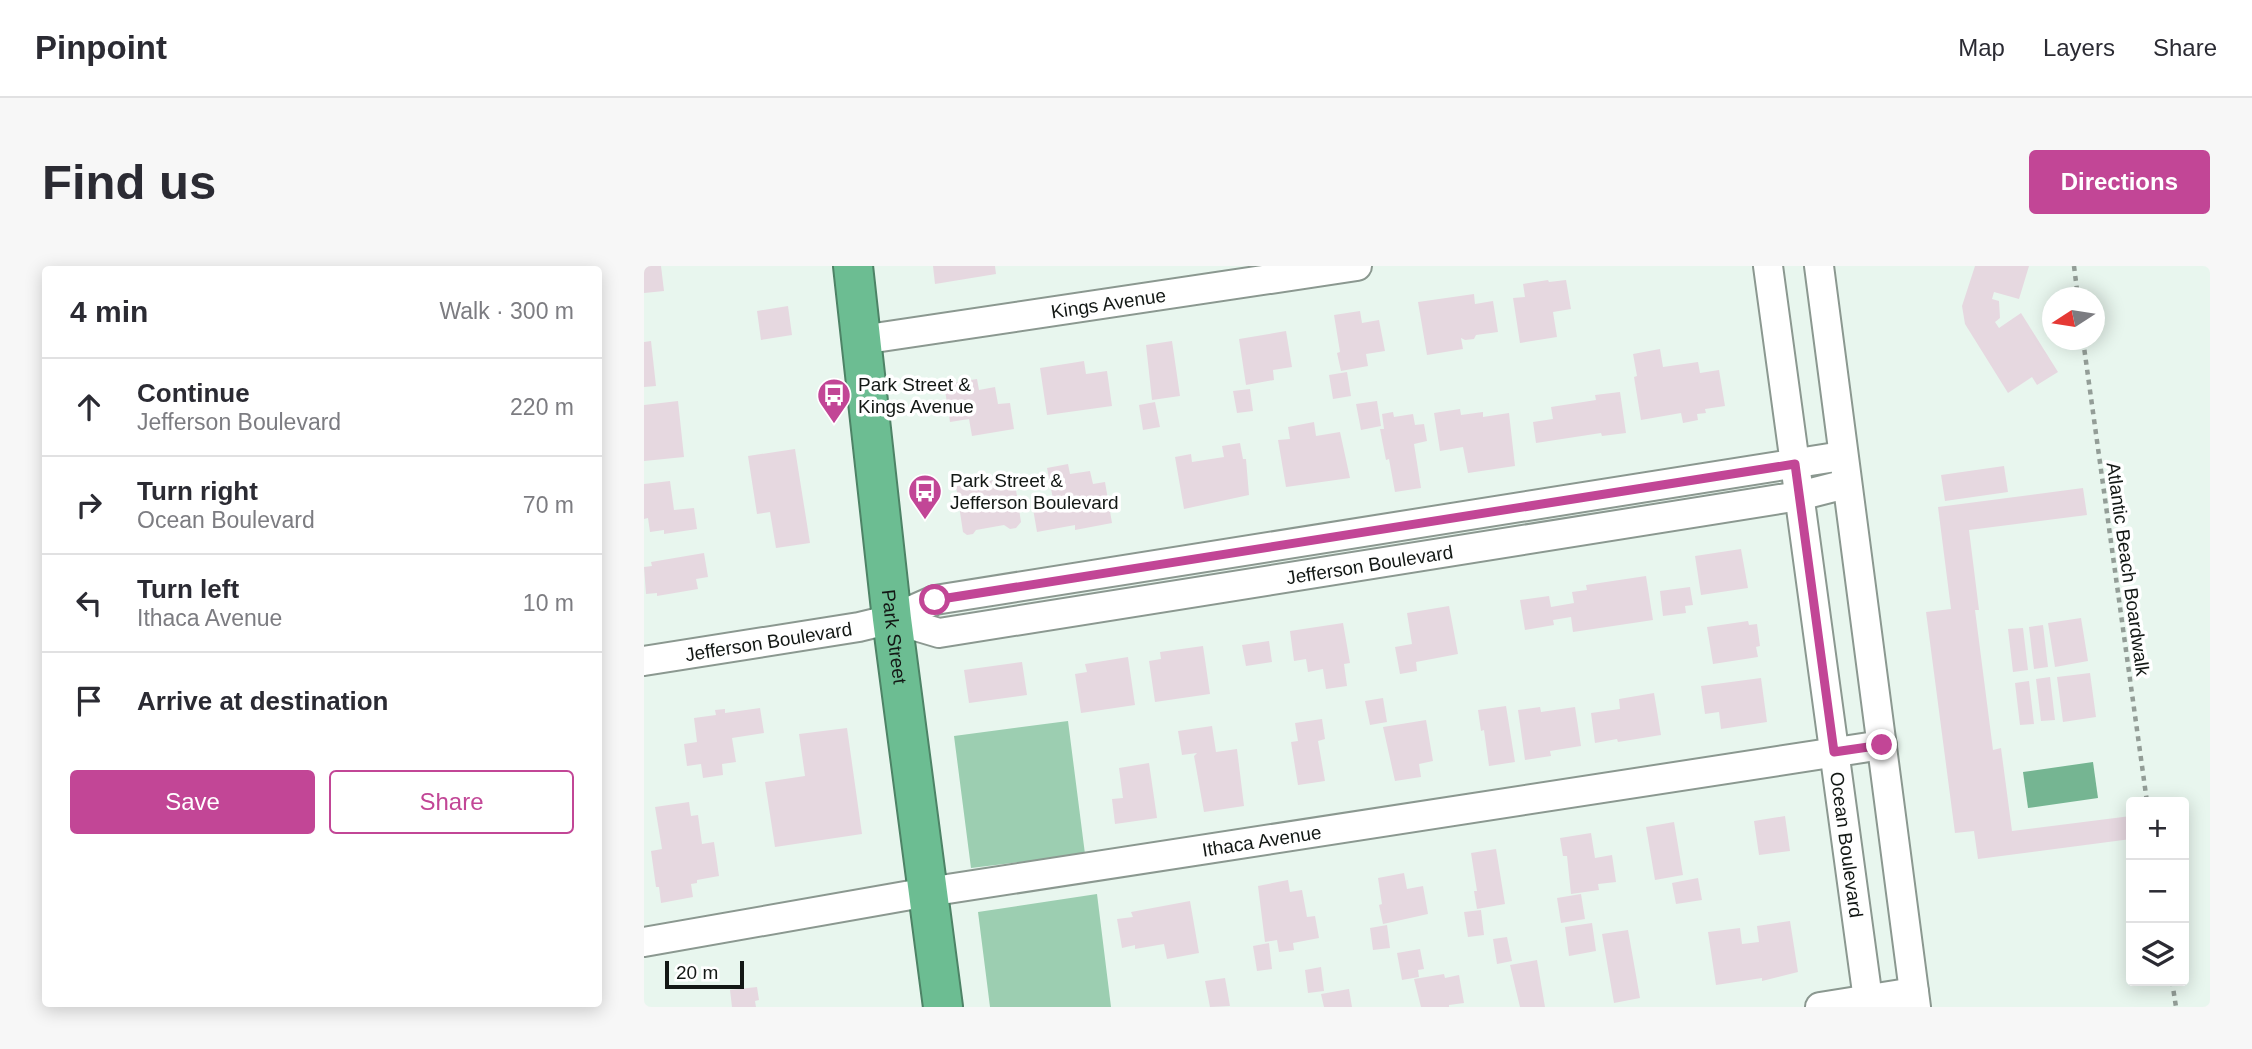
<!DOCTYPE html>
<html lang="en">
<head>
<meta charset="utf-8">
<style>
  body { margin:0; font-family:Arial,sans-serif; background:#f7f7f7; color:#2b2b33 }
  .controls { position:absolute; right:21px; bottom:21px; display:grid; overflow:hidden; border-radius:7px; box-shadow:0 4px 18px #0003 }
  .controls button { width:63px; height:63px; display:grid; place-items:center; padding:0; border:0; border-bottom:2px solid #e1e1e2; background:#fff; color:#2b2b33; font:35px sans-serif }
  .compass { position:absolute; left:1398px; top:21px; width:63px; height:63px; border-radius:50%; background:#fff; box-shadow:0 4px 18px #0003; rotate:258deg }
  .scale { position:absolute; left:21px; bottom:18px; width:79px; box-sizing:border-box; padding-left:7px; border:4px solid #131815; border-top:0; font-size:19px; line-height:24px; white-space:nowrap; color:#131815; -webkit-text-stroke:5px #fff; paint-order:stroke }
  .stop { position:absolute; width:21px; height:21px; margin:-16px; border:5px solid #c24696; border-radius:50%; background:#fff }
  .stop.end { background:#c24696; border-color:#fff; box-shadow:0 2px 7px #0008 }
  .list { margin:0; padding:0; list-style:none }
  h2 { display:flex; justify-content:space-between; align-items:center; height:91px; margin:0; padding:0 28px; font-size:30px }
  h2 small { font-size:23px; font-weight:400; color:#7c7c81 }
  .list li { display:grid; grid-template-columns:46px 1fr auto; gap:21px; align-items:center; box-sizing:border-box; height:98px; padding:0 28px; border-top:2px solid #e1e1e2 }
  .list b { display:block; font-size:26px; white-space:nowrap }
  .list p { margin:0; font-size:23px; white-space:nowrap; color:#7c7c81 }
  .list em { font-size:23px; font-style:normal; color:#7c7c81 }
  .actions { display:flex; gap:14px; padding:21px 28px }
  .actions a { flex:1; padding:16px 0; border:2px solid #c24696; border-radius:7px; text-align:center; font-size:24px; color:#c24696 }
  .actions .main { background:#c24696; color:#fff }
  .icon { flex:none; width:38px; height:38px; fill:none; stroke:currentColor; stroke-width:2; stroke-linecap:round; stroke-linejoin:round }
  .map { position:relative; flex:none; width:1566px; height:741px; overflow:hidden; border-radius:7px }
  header { display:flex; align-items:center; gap:42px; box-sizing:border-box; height:98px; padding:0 35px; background:#fff; border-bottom:2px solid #e1e1e2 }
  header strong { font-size:33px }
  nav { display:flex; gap:38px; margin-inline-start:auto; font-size:24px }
  .intro { display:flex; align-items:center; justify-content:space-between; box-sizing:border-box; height:168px; padding:0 42px }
  h1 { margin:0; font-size:49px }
  .button { padding:18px 32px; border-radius:7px; background:#c24696; color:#fff; font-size:24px; font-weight:700 }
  main { display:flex; gap:42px; padding:0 42px }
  aside { flex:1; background:#fff; border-radius:7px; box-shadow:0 4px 18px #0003 }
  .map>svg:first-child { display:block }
  .green { fill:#9cceb1 }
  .water { fill:#75b592 }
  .building { fill:#e6d8e0 }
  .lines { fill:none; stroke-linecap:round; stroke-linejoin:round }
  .minor-casing { stroke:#8b9890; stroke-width:32 }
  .highway-casing { stroke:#4d8366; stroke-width:42 }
  .path { stroke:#939d97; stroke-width:4.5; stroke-dasharray:5 5; stroke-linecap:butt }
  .minor { stroke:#fff; stroke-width:28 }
  .highway { stroke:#6cbd92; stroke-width:38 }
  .route { stroke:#c24696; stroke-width:9 }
  .labels { text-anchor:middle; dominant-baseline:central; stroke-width:7; stroke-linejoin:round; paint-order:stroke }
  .street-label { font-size:19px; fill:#131815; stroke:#fff }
  .poi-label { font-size:19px; fill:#131815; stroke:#fff; text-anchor:start }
</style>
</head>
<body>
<header>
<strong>Pinpoint</strong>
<nav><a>Map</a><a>Layers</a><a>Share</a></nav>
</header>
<div class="intro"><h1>Find us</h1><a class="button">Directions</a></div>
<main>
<aside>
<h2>4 min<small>Walk · 300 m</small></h2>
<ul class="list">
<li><svg class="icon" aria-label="ahead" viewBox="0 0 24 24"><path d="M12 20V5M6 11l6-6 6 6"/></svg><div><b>Continue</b><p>Jefferson Boulevard</p></div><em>220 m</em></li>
<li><svg class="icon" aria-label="right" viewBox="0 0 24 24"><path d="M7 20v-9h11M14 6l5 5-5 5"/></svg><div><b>Turn right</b><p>Ocean Boulevard</p></div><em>70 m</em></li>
<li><svg class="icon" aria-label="left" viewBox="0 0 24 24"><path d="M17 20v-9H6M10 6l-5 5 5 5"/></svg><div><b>Turn left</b><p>Ithaca Avenue</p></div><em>10 m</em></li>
<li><svg class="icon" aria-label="arrive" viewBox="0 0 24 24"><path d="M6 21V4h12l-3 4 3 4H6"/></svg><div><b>Arrive at destination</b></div></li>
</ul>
<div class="actions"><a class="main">Save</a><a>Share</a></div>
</aside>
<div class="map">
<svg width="1566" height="741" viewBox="0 0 1566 741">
  <rect width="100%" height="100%" fill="#e8f6ee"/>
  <path class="green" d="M424 455 441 588 327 602 310 470Z
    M453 628 467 741H346L334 646Z"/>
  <path class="water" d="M1449 496 1454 532 1384 542 1379 506Z"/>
  <path class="building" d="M0 0H17L20 25 0 27Z
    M289 0H351L352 8 291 18Z
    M1331 0H1385L1375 33 1350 26 1348 33 1355 35 1356 52 1351 56 1355 62 1377 47 1414 106 1393 119 1388 111 1364 127 1321 58 1318 40Z
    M904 14 905 16 922 14 927 43 909 46 913 71 876 77 869 32 881 31 879 18Z
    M830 28 831 38 849 35 854 66 832 69 830 73 821 74 817 72 819 83 783 89 774 36Z
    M144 40 148 69 117 74 113 45Z
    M716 45 718 57 735 54 741 85 722 88 724 100 697 105 693 87 696 86 690 49Z
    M642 65 648 101 629 104 630 114 602 119 595 73Z
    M7 75 12 120 0 121V76Z
    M528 75 536 130 508 134 502 79Z
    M1016 83 1019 101 1054 96 1056 107 1075 104 1081 140 1061 143 1062 147 1053 148 1054 154 1039 157 1037 147 997 154 990 111 993 110 989 88Z
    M440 95 442 108 463 105 468 140 403 149 396 102Z
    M703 106 707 130 689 133 685 109Z
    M333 113 335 124 351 121 354 138 366 137 370 163 328 170 325 153 306 156 300 118Z
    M606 123 609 145 593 147 589 125Z
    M976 126 982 167 958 170 957 167 892 177 889 156 909 153 907 141 952 134 951 129Z
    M34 135 40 191 0 195V139Z
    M733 135 737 160 717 164 712 138Z
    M511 136 516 161 499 164 495 139Z
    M816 143 817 149 839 146V151L865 147 871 200 824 207 819 181 796 185 790 147Z
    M749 146 750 151 769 148 771 159 780 158 783 175 770 178 777 222 751 226 745 193 742 194 736 163H740L738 148Z
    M670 156 672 170 696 166 706 212 642 221 634 174 646 173 644 161Z
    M596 177 599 193H602L605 229 540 243 531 191 547 188 548 196 580 191 578 180Z
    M151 183 166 277 132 282 126 246 113 248 104 190Z
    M424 198 426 208 446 205 449 218 461 216 468 257 431 264V259L393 266 388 237 409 233 403 202Z
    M1360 200 1364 226 1301 235 1297 209Z
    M370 211 377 256 372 262 366 263 360 259 332 264 329 268 323 269 319 266 312 220Z
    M26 215 30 244 50 242 53 263 20 268V264L6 266 4 252 0 253V218Z
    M1439 222 1443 249 1325 264 1335 344H1331L1349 484 1357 482 1368 565 1487 550V573L1334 593 1330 565 1311 567 1282 346 1307 343 1294 241Z
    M1097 283 1104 322 1057 329 1051 290Z
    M60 287 64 311 52 313 54 323 13 330V327L2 328 0 301 8 300 7 296Z
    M1002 310 1009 354 929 366 927 351 909 354 910 359 881 364 876 334 905 330 907 341 930 337 928 326 943 324 942 319Z
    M1046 321 1049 339 1041 340 1042 347 1019 350 1016 325Z
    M805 340 814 388 772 396 773 405 756 408 751 381 768 378 763 347Z
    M1437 352 1444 395 1411 401 1404 357Z
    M1104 355 1105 359 1113 358 1116 380 1112 381 1114 391 1069 398 1063 361Z
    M699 357 706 397 700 398 703 420 682 423 679 403 664 406 662 393 650 395 646 365Z
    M1399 359 1404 401 1390 403 1385 361Z
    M1379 362 1384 404 1369 406 1364 363Z
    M625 375 628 396 602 400 598 379Z
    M559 380 566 428 511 436 505 395 517 393 516 386Z
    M484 391 491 439 437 447 431 408 443 406 441 398Z
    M378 396 383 429 325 437 320 404Z
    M1446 407 1452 451 1419 456 1413 411Z
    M1406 411 1411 454 1397 455 1392 413Z
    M1117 412 1123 456 1077 463 1075 446 1061 448 1057 420Z
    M1385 415 1390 458 1376 459 1371 417Z
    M1010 427 1017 469 974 476 973 473 951 477 947 447 976 443 975 433Z
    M739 432 743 456 726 459 721 435Z
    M862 440 871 496 845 500 840 464 837 465 834 444Z
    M896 441 897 446 931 441 937 480 906 485 907 490 881 494 874 444Z
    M116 442 120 467 88 472 92 496 78 498 79 509 59 512 57 498 43 500 40 478 53 476 50 452 72 449 71 444 81 443V447Z
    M678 453 681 473 674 475 681 515 654 519 647 476 654 475 651 457Z
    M782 454 789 495 775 498 777 511 751 515 739 461Z
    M568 460 572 486 593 483 600 540 560 546 550 490 553 487 538 489 534 465Z
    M203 462 218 568 131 581 121 516 161 510 155 468Z
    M505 497 513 552 471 558 468 533 479 532 475 502Z
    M45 536 47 550 54 549 58 578 70 576 75 610 53 614V617L47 618 49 631 17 637 15 621H12L7 585 18 583 11 541Z
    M1141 550 1146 585 1115 589 1110 555Z
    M1030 556 1039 609 1011 614 1002 561Z
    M947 567 951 592 968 589 972 616 954 618 955 624 927 628 923 590H919L916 572Z
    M852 583 861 638 833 643 830 625H833L827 587Z
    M760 607 763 623 779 620 784 648 739 658 735 639 738 638 734 612Z
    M1054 612 1058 634 1032 638 1028 617Z
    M644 614 646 626 658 624 663 651 671 650 675 672 649 677 650 684 635 686 633 674 621 676 614 620Z
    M937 628 941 653 917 657 913 632Z
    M546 635 555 687 523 693 520 678 491 683V679L478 682 473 653 489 651 487 646Z
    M837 644 840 669 824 671 820 646Z
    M1146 655 1154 706 1118 715V712L1072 719 1064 666 1096 662 1098 678 1115 676 1113 660Z
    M948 657 952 685 925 690 921 661Z
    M743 659 746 682 729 684 726 662Z
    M984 664 996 732 970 737 958 668Z
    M863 671 868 695 853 698 849 673Z
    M625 677 628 703 613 705 609 680Z
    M776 683 780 703 774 704 775 711 758 714 753 687Z
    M893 694 901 741H876L866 699Z
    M677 701 680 725 664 727 661 704Z
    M800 708 801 712 815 709 820 737 805 739V741H777L770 713Z
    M581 712 586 740 566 741 561 715Z
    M113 721 115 734 111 735 112 741H88L86 724Z
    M705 723 708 741H680L677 728Z"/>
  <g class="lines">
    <g class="minor-casing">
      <g id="minor">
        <path id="s1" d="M1124 0 1225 741"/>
        <path d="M1175 0 1272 741"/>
        <path id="s2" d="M217 74 713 0"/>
        <path id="s3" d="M248 353 295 367 1155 230 1202 218"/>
        <path id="s4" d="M0 395 215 361 248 353 291 334 1198 190"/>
        <path id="s5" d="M0 676 284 626 1238 479"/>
        <path d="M1176 741 1270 726"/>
      </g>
    </g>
    <g class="highway-casing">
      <g id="highway">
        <path id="s6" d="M209 0 248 353 299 741"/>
      </g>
    </g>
    <path class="path" d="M1430 0 1434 32
      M1439 74 1503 536
      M1528 715 1532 741"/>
    <use href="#minor" class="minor"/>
    <use href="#highway" class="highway"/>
  </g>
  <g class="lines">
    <path class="route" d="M291 334 1151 198 1190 486 1238 479"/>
  </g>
  <defs>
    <g id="bus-pin" transform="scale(1.75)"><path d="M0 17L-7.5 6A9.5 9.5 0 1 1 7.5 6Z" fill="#c24696" stroke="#fff"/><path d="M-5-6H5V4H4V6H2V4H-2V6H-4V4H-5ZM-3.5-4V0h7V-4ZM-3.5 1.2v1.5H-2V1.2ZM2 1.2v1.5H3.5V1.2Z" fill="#fff"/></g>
  </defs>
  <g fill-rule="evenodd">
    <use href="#bus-pin" x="190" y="129"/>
    <use href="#bus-pin" x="281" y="225"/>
  </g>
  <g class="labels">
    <g class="street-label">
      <text stroke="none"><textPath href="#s2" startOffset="250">Kings Avenue</textPath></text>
      <text stroke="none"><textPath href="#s3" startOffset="485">Jefferson Boulevard</textPath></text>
      <text transform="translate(1484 303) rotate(82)">Atlantic Beach Boardwalk</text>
      <text stroke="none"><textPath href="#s6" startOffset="373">Park Street</textPath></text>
      <text stroke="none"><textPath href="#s4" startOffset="126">Jefferson Boulevard</textPath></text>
      <text stroke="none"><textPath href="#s5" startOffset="626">Ithaca Avenue</textPath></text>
      <text stroke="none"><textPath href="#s1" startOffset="584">Ocean Boulevard</textPath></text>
    </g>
    <g class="poi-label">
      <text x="214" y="118">Park Street &amp;<tspan x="214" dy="22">Kings Avenue</tspan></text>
      <text x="306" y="214">Park Street &amp;<tspan x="306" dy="22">Jefferson Boulevard</tspan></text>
    </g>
  </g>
</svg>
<div class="controls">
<button>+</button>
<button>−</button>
<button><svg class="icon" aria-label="layers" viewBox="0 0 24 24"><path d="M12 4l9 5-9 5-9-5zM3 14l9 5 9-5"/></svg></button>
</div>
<svg class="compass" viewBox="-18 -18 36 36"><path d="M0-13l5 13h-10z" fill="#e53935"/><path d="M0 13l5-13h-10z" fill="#7c7c81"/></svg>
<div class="scale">20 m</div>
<div class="stop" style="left:291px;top:334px"></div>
<div class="stop end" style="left:1238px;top:479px"></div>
</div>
</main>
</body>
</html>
